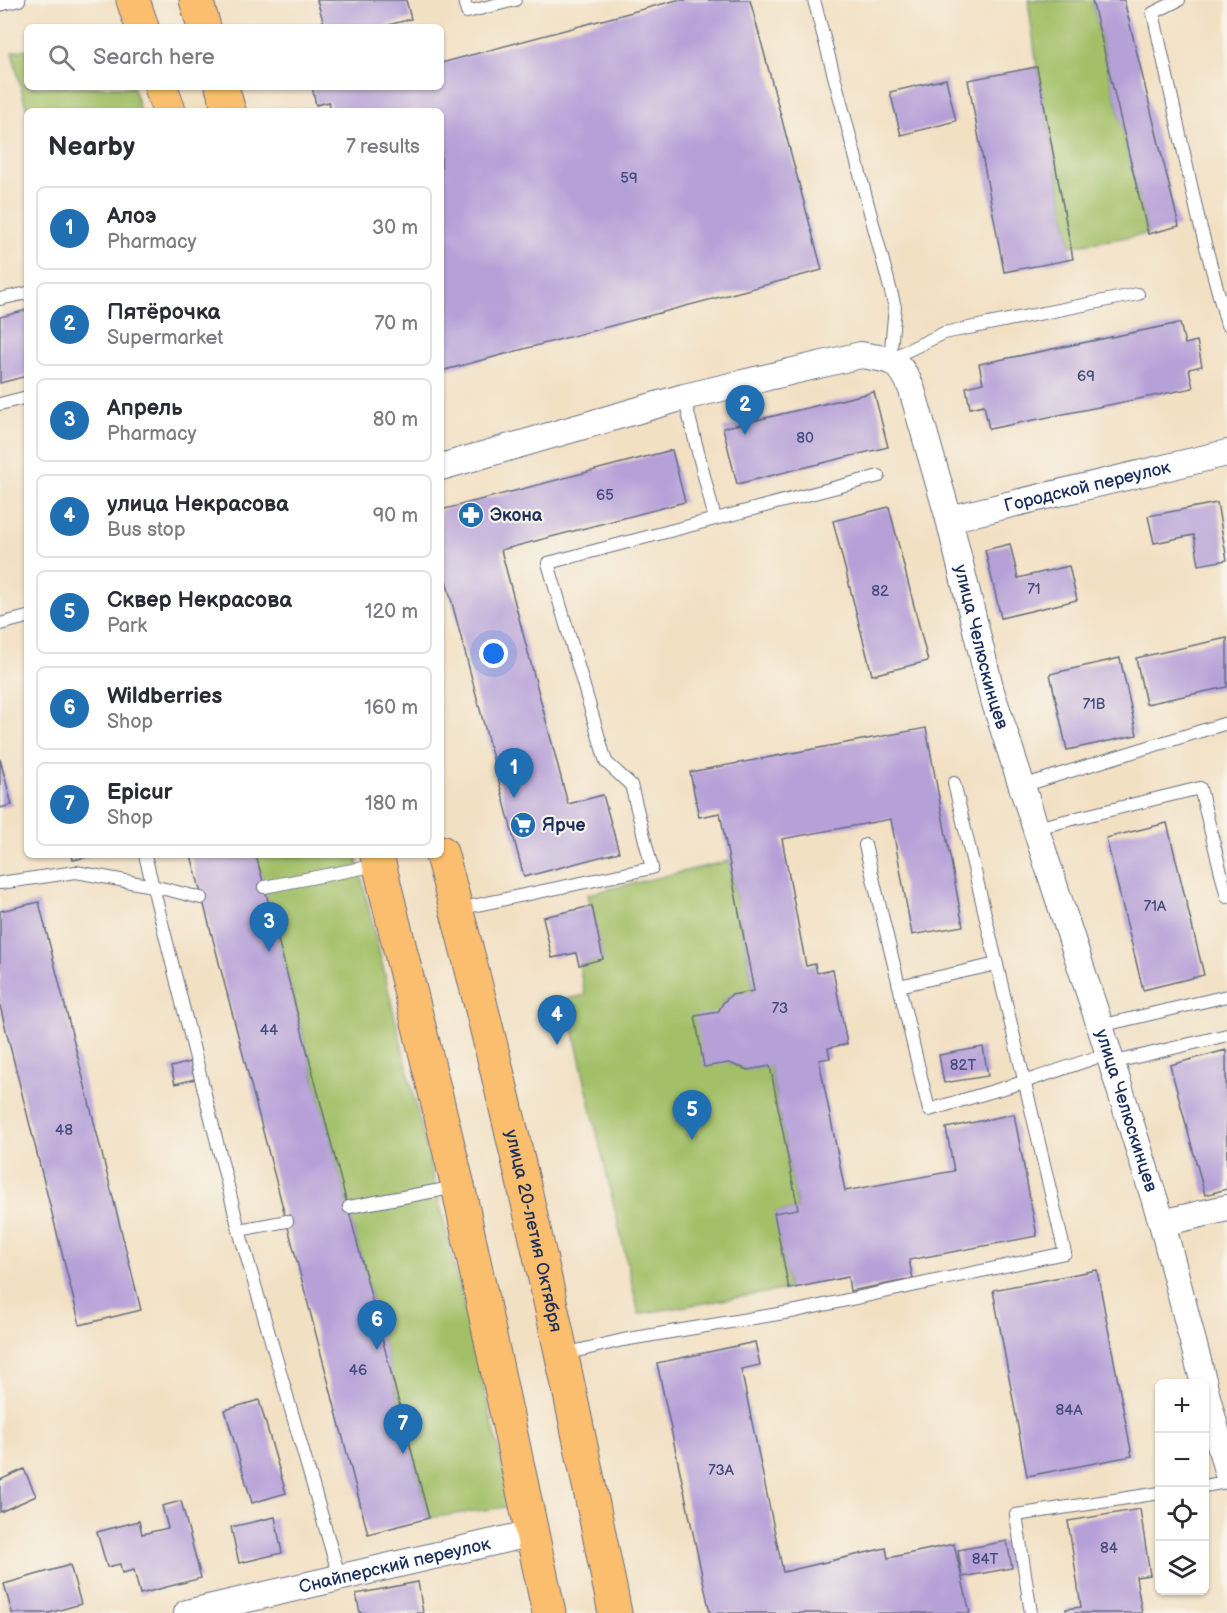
<!DOCTYPE html>
<html lang="en">
<head>
<meta charset="utf-8">
<style>
  body { margin:0; font-family:"Balsamiq Sans",sans-serif; background:#f7f7f7; color:#2b2b33 }
  .controls { position:absolute; right:18px; bottom:18px; display:grid; overflow:hidden; border-radius:9px; box-shadow:0 2px 4px #0004 }
  .controls button { width:54px; height:54px; display:grid; place-items:center; padding:0; border:0; border-bottom:2px solid #e1e1e2; background:#fff; color:#2b2b33; font:30px sans-serif }
  .you { position:absolute; left:494px; top:654px; width:21px; height:21px; margin:-15px; border:4px solid #fff; border-radius:50%; background:#1a73e8; box-shadow:0 0 0 9px #1a73e833 }
  .badge { display:grid; place-items:center; width:39px; height:39px; border-radius:50%; background:#1f6fb2; color:#fff; font-size:20px; font-weight:700 }
  .pin { position:absolute; translate:-50% -50px; filter:drop-shadow(0 2px 3px #0008) }
  .pin::after { content:''; position:absolute; top:32px; width:21px; height:18px; background:inherit; clip-path:polygon(0 0,100% 0,50% 100%) }
  .list { margin:0; padding:0; list-style:none }
  h2 { display:flex; justify-content:space-between; align-items:center; height:78px; margin:0; padding:0 24px; font-size:26px }
  h2 small { font-size:20px; font-weight:400; color:#7c7c81 }
  .list li { display:grid; grid-template-columns:39px 1fr auto; gap:18px; align-items:center; box-sizing:border-box; height:84px; margin:0 12px 12px; padding:0 12px; border:2px solid #e1e1e2; border-radius:9px }
  .list b { display:block; font-size:22px; white-space:nowrap }
  .list p { margin:0; font-size:20px; white-space:nowrap; color:#7c7c81 }
  .list em { font-size:20px; font-style:normal; color:#7c7c81 }
  .icon { flex:none; width:33px; height:33px; fill:none; stroke:currentColor; stroke-width:2; stroke-linecap:round; stroke-linejoin:round }
  .map { position:relative; flex:none; width:1227px; height:1613px; overflow:hidden }
  .search { position:absolute; background:#fff; box-shadow:0 2px 4px #0004; left:24px; top:24px; width:420px; height:66px; display:flex; align-items:center; gap:15px; box-sizing:border-box; padding:0 21px; border-radius:9px; color:#7c7c81; font-size:22px }
  .panel { position:absolute; background:#fff; box-shadow:0 2px 4px #0004; left:24px; top:108px; width:420px; height:750px; border-radius:9px }
  .map>svg:first-child { display:block }
  .green { fill:#a3c067; stroke:#5f7862; stroke-width:1.5 }
  .building { fill:#b6a0d8 }
  .lines { fill:none; stroke-linecap:round; stroke-linejoin:round }
  .service-casing { stroke:#666d81; stroke-width:14 }
  .minor-casing { stroke:#666d81; stroke-width:28 }
  .primary-casing { stroke:#666d81; stroke-width:35 }
  .service { stroke:#fff; stroke-width:12 }
  .minor { stroke:#fff; stroke-width:26 }
  .primary { stroke:#fbbe6e; stroke-width:33 }
  .labels { text-anchor:middle; dominant-baseline:central; stroke-width:4.5; stroke-linejoin:round; paint-order:stroke }
  .number-label { font-size:15px; fill:#424b7c }
  .street-label { font-size:18px; fill:#1b2f5e; stroke:#f7f3e8 }
  .poi-label { font-size:18px; font-weight:bold; fill:#1b2f5e; stroke:#f7f3e8; text-anchor:start }
</style>
</head>
<body>
<div class="map">
<svg width="1227" height="1613" viewBox="0 0 1227 1613">
  <rect width="100%" height="100%" fill="#f7f3e8"/>
  <filter id="ink" filterUnits="userSpaceOnUse"><feTurbulence type="fractalNoise" baseFrequency=".0167" numOctaves="2"/><feDisplacementMap in="SourceGraphic" scale="12" xChannelSelector="R" yChannelSelector="G"/><feConvolveMatrix kernelMatrix="1 2 1 2 8 2 1 2 1" color-interpolation-filters="sRGB"/></filter>
  <filter id="wash" filterUnits="userSpaceOnUse"><feTurbulence type="fractalNoise" baseFrequency=".008" numOctaves="4" result="noise"/><feDisplacementMap in="SourceGraphic" scale="24" xChannelSelector="R" yChannelSelector="G"/><feGaussianBlur stdDeviation="1.35" result="paint"/><feColorMatrix in="noise" values="0 0 0 0 0 0 0 0 0 0 0 0 0 0 0 0 0 1.4 0 .05"/><feComposite in="paint" operator="in"/></filter>
  <g filter="url(#wash)">
    <rect width="100%" height="100%" fill="#f2e0c3"/>
    <path class="green" d="M1028 0H1092L1148 234 1071 246 1037 67Z
      M27 49V87H133L140 111 27 112 12 52Z
      M256 855H356L512 1506 429 1518Z
      M729 861 754 991C747 992 737 992 730 996 710 1007 725 1044 729 1063L748 1070 770 1066 798 1209 775 1213 789 1289 639 1314 566 999 585 995 579 965 603 959 588 894Z"/>
    <g id="blocks">
      <path class="building" d="M317 0H406L411 19 381 27H318L324 24Z
        M677 0H750L822 270 441 371V111H331L329 102 316 105 312 87H441V63Z
        M1092 0H1124L1179 226 1148 234Z
        M1037 67 1073 259 1004 272 968 80Z
        M946 79 956 121 901 135 890 92Z
        M27 310V376L0 383V317Z
        M1180 323 1185 344 1197 341 1202 366 1189 369 1193 388 989 429 984 405 970 408 966 387 983 383 979 364Z
        M874 392 888 447 737 484 723 428Z
        M672 450 685 502 501 550 568 804 603 795 619 852 524 877 441 561V510Z
        M1217 503 1227 560 1199 565 1194 535 1154 543 1148 516Z
        M889 507 928 661 872 675 833 521Z
        M1010 544 1018 578 1069 566 1077 600 1001 618 985 550Z
        M1227 638V687L1146 704 1136 658Z
        M1120 658 1137 735 1067 750 1050 674Z
        M926 728 963 926 912 935 891 819 782 839 806 966 815 964 817 973 833 970 847 1044 828 1048 830 1058 819 1060 845 1191 954 1171 946 1128 1014 1114 1037 1236 909 1260 913 1279 850 1291 848 1277 789 1289 774 1213 798 1209 770 1066 748 1070 729 1063 704 1067 695 1016 718 1012 723 1003 731 995 754 991 720 813 699 817 690 772Z
        M0 759 12 805 0 808Z
        M1167 823 1204 975 1143 990 1106 838Z
        M72 855H92V856L73 860Z
        M191 855H256L429 1518 368 1534Z
        M39 902 141 1310 80 1325 0 1006V911Z
        M592 906 603 959 579 965 576 953 552 958 543 917Z
        M983 1047 988 1076 944 1083 939 1055Z
        M1226 1050 1227 1189 1205 1195 1170 1065Z
        M190 1062 195 1079 175 1084 171 1067Z
        M1097 1270 1132 1456 1027 1476 993 1290Z
        M755 1342 760 1365 741 1369 783 1572 886 1548 888 1558 954 1544 970 1613H710L657 1363Z
        M259 1400 286 1493 252 1503 225 1410Z
        M24 1469 36 1496 0 1512V1480Z
        M181 1501 201 1578 140 1594 134 1570 122 1573 120 1564 107 1567 97 1532 139 1521 142 1534 168 1528 162 1506Z
        M1140 1509 1150 1575 1136 1577 1142 1613H1066V1609L1081 1607 1068 1521Z
        M275 1517 282 1553 239 1563 231 1527Z
        M1007 1541 1012 1568 962 1577 958 1550Z
        M70 1565 81 1604 49 1613H12L4 1584Z
        M418 1582 423 1613H360L356 1594Z"/>
    </g>
  </g>
  <g filter="url(#ink)">
    <use href="#blocks" fill-opacity="0" stroke="#666d81" stroke-width="1.5"/>
    <g class="lines">
      <g class="service-casing">
        <path id="service" d="M464 0 467 12 515 0
          M814 0 895 307 890 359
          M1179 0 1153 13 1199 221 1227 325
          M0 5 19 0
          M0 299 27 293
          M890 359 944 333 1138 294
          M684 397 715 519
          M0 404 27 397
          M0 624 27 617
          M1022 786 1227 723
          M1036 828 1200 788 1227 897
          M865 845 929 1110 1024 1082 1109 1053
          M145 855 239 1230 340 1579
          M0 883 76 872 153 886 201 898
          M264 887 378 865
          M458 909 652 868 631 785 606 762 548 563 879 476
          M899 986 997 964
          M1100 1026 1227 996
          M1112 1063 1227 1035
          M349 1207 457 1187
          M239 1230 287 1221
          M564 1354 623 1340 796 1311 1065 1253 954 783
          M1204 1486 1227 1482
          M1031 1613 1016 1515 1160 1493"/>
      </g>
      <g class="minor-casing">
        <g id="minor">
          <path id="s1" d="M441 467 684 397 861 355C892 360 900 359 912 390L949 519 991 691 1100 1026 1162 1223 1204 1384"/>
          <path id="s2" d="M949 519 1227 453"/>
          <path d="M1162 1223 1227 1208"/>
          <path d="M1204 1386 1227 1471"/>
          <path id="s3" d="M187 1613 533 1533"/>
        </g>
      </g>
      <g class="primary-casing">
        <g id="primary">
          <path d="M133 0 142 27"/>
          <path d="M196 0 204 27"/>
          <path d="M161 87 169 111"/>
          <path d="M222 87 229 111"/>
          <path id="s4" d="M441 852C509 1103 564 1358 615 1613"/>
          <path d="M377 855 458 1186 549 1613"/>
        </g>
      </g>
      <use href="#service" class="service"/>
      <use href="#minor" class="minor"/>
      <use href="#primary" class="primary"/>
    </g>
  </g>
  <defs>
    <g id="pharmacy-disc" transform="scale(1.35)"><circle r="9.5" fill="#1f6fb2" stroke="#f7f3e8"/><path d="M-2-6h4v4h4v4h-4v4h-4v-4h-4v-4h4Z" fill="#fff"/></g>
    <g id="supermarket-disc" transform="scale(1.35)"><circle r="9.5" fill="#1f6fb2" stroke="#f7f3e8"/><path d="M-6-5.5h2.5l.6 2H6L4.5 2H-2.5L-4.4-4H-6ZM-1.5 3.2a1.3 1.3 0 1 0 .1 0ZM3 3.2a1.3 1.3 0 1 0 .1 0Z" fill="#fff"/></g>
  </defs>
  <g fill-rule="evenodd">
    <use href="#pharmacy-disc" x="471" y="515"/>
    <use href="#supermarket-disc" x="523" y="825"/>
  </g>
  <g class="labels">
    <g class="number-label">
      <text x="629" y="178">59</text>
      <text x="1086" y="376">69</text>
      <text x="805" y="438">80</text>
      <text x="605" y="495">65</text>
      <text x="1034" y="589">71</text>
      <text x="880" y="591">82</text>
      <text x="1094" y="704">71В</text>
      <text x="1155" y="906">71А</text>
      <text x="780" y="1008">73</text>
      <text x="269" y="1030">44</text>
      <text x="963" y="1065">82Т</text>
      <text x="64" y="1130">48</text>
      <text x="358" y="1370">46</text>
      <text x="1069" y="1410">84А</text>
      <text x="721" y="1470">73А</text>
      <text x="1109" y="1548">84</text>
      <text x="985" y="1559">84Т</text>
    </g>
    <g class="street-label">
      <text stroke="none"><textPath href="#s2" startOffset="142">Городской переулок</textPath></text>
      <text stroke="none"><textPath href="#s1" startOffset="768">улица Челюскинцев</textPath></text>
      <text stroke="none"><textPath href="#s1" startOffset="1254">улица Челюскинцев</textPath></text>
      <text stroke="none"><textPath href="#s4" startOffset="390">улица 20-летия Октября</textPath></text>
      <text stroke="none"><textPath href="#s3" startOffset="213">Снайперский переулок</textPath></text>
    </g>
    <g class="poi-label">
      <text x="490" y="515">Экона</text>
      <text x="542" y="825">Ярче</text>
    </g>
  </g>
</svg>
<div class="controls">
<button>+</button>
<button>−</button>
<button><svg class="icon" aria-label="locate" viewBox="0 0 24 24"><circle cx="12" cy="12" r="6"/><path d="M12 2v4M12 18v4M2 12h4M18 12h4"/></svg></button>
<button><svg class="icon" aria-label="layers" viewBox="0 0 24 24"><path d="M12 4l9 5-9 5-9-5zM3 14l9 5 9-5"/></svg></button>
</div>
<div class="you"></div>
<div class="pin badge" style="left:514px;top:798px">1</div>
<div class="pin badge" style="left:745px;top:435px">2</div>
<div class="pin badge" style="left:269px;top:952px">3</div>
<div class="pin badge" style="left:557px;top:1045px">4</div>
<div class="pin badge" style="left:692px;top:1140px">5</div>
<div class="pin badge" style="left:377px;top:1350px">6</div>
<div class="pin badge" style="left:403px;top:1454px">7</div>
<div class="search"><svg class="icon" aria-label="search" viewBox="0 0 24 24"><circle cx="10" cy="10" r="6"/><path d="M15 15l6 6"/></svg>Search here</div>
<section class="panel">
<h2>Nearby<small>7 results</small></h2>
<ul class="list">
<li><span class="badge">1</span><div><b>Алоэ</b><p>Pharmacy</p></div><em>30 m</em></li>
<li><span class="badge">2</span><div><b>Пятёрочка</b><p>Supermarket</p></div><em>70 m</em></li>
<li><span class="badge">3</span><div><b>Апрель</b><p>Pharmacy</p></div><em>80 m</em></li>
<li><span class="badge">4</span><div><b>улица Некрасова</b><p>Bus stop</p></div><em>90 m</em></li>
<li><span class="badge">5</span><div><b>Сквер Некрасова</b><p>Park</p></div><em>120 m</em></li>
<li><span class="badge">6</span><div><b>Wildberries</b><p>Shop</p></div><em>160 m</em></li>
<li><span class="badge">7</span><div><b>Epicur</b><p>Shop</p></div><em>180 m</em></li>
</ul>
</section>
</div>
</body>
</html>
